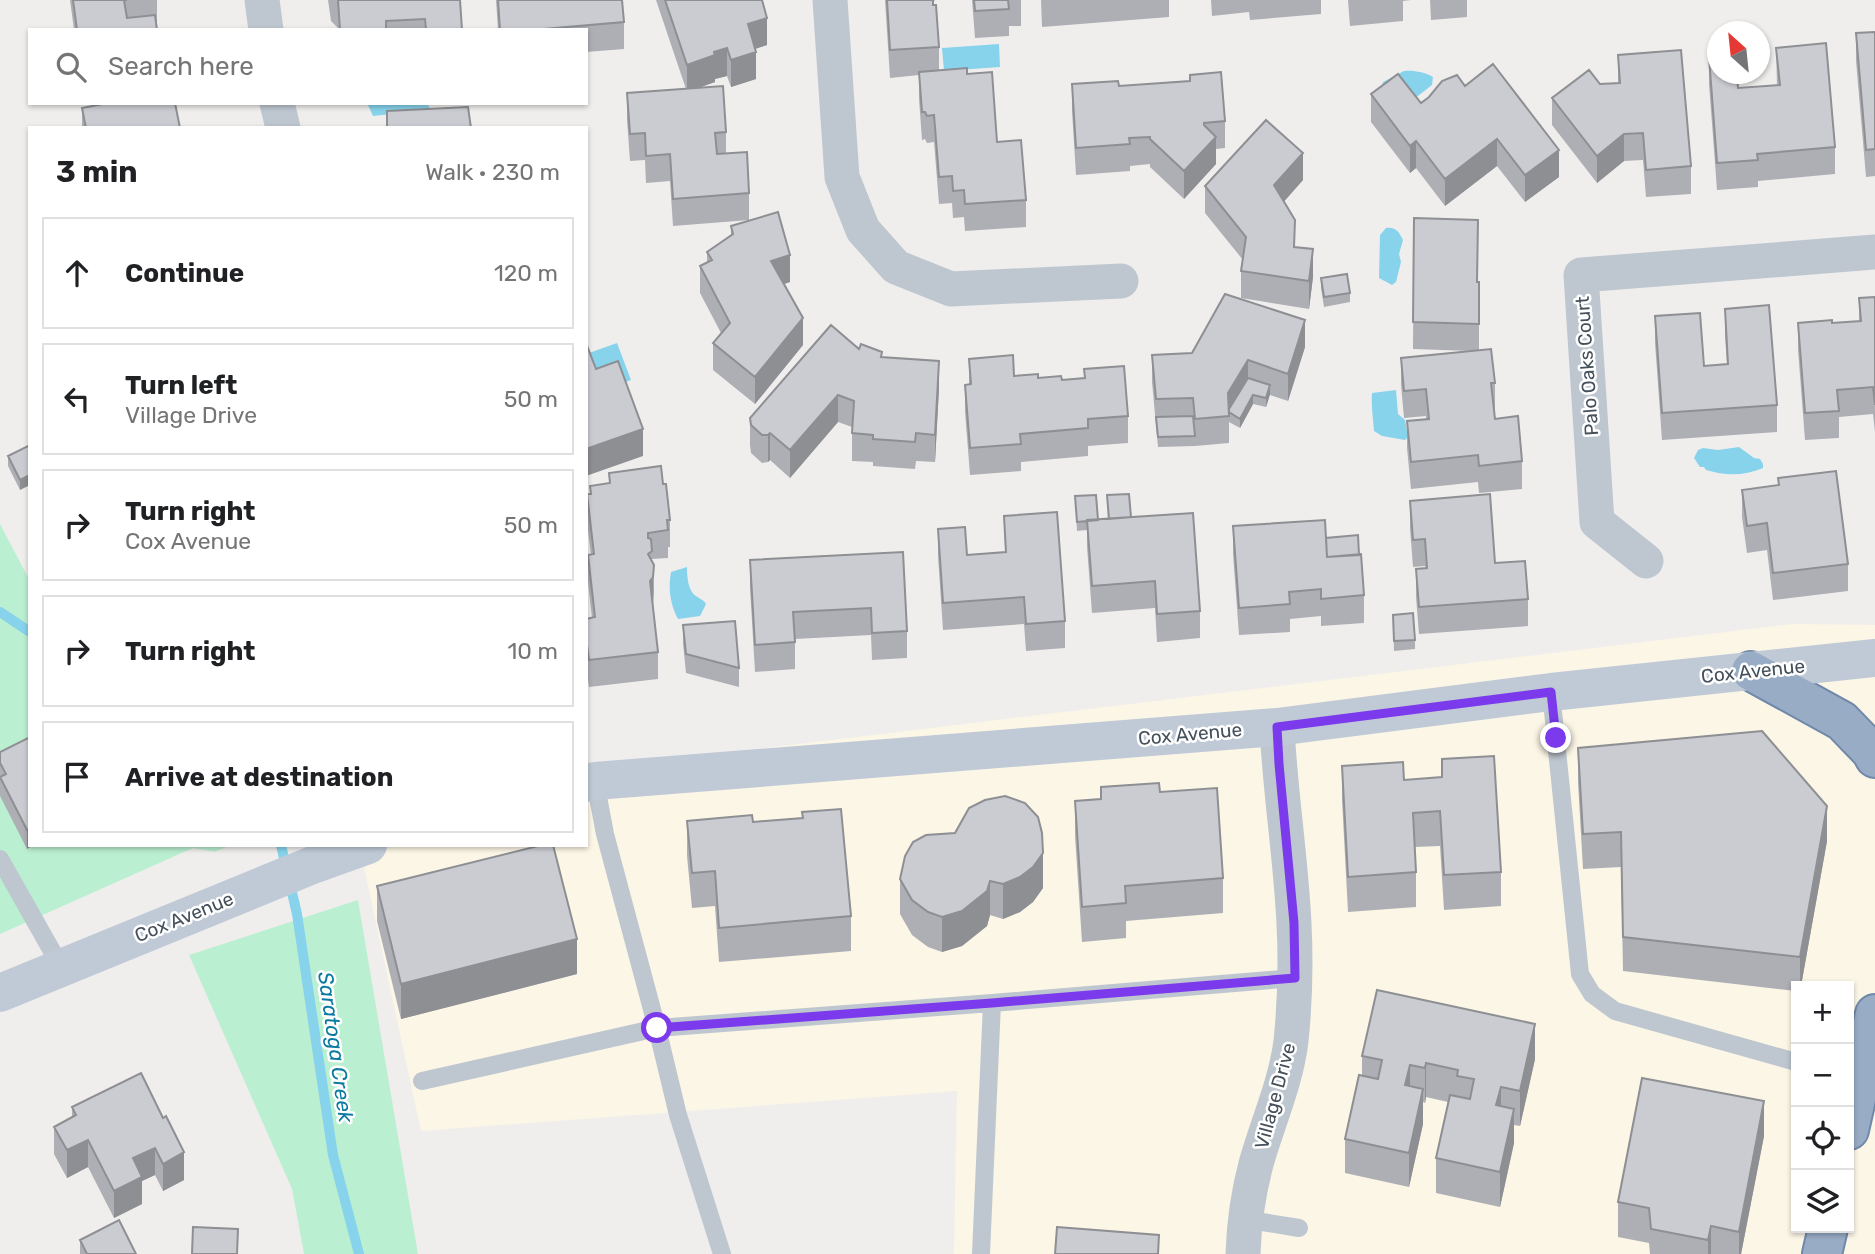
<!DOCTYPE html>
<html lang="en">
<head>
<meta charset="utf-8">
<style>
  body { margin:0; font-family:Rubik,sans-serif; background:#f6f6f6; color:#202124 }
  .controls { position:absolute; right:21px; bottom:21px; display:grid; overflow:hidden; border-radius:0px; box-shadow:0 2px 5px #0004 }
  .controls button { width:63px; height:63px; display:grid; place-items:center; padding:0; border:0; border-bottom:2px solid #e0e0e0; background:#fff; color:#202124; font:35px sans-serif }
  .compass { position:absolute; left:1707px; top:21px; width:63px; height:63px; border-radius:50%; background:#fff; box-shadow:0 2px 5px #0004; rotate:333deg }
  .stop { position:absolute; width:21px; height:21px; margin:-16px; border:5px solid #7c3aed; border-radius:50%; background:#fff }
  .stop.end { background:#7c3aed; border-color:#fff; box-shadow:0 2px 7px #0008 }
  .list { margin:0; padding:0; list-style:none }
  h2 { display:flex; justify-content:space-between; align-items:center; height:91px; margin:0; padding:0 28px; font-size:30px }
  h2 small { font-size:23px; font-weight:400; color:#757577 }
  .list li { display:grid; grid-template-columns:46px 1fr auto; gap:21px; align-items:center; box-sizing:border-box; height:112px; margin:0 14px 14px; padding:0 14px; border:2px solid #e0e0e0; border-radius:0px }
  .list b { display:block; font-size:26px; white-space:nowrap }
  .list p { margin:0; font-size:23px; white-space:nowrap; color:#757577 }
  .list em { font-size:23px; font-style:normal; color:#757577 }
  .icon { flex:none; width:38px; height:38px; fill:none; stroke:currentColor; stroke-width:2; stroke-linecap:round; stroke-linejoin:round }
  .map { position:relative; flex:none; width:1875px; height:1254px; overflow:hidden }
  .search { position:absolute; background:#fff; box-shadow:0 2px 5px #0004; left:28px; top:28px; width:560px; height:77px; display:flex; align-items:center; gap:18px; box-sizing:border-box; padding:0 24px; border-radius:0px; color:#757577; font-size:26px }
  .panel { position:absolute; background:#fff; box-shadow:0 2px 5px #0004; left:28px; top:126px; width:560px; height:721px; border-radius:0px }
  .map>svg:first-child { display:block }
  .commercial { fill:#fcf6e6; fill-rule:evenodd }
  .green { fill:#bbefd1 }
  .water { fill:#87d3ec }
  .lines { fill:none; stroke-linecap:round; stroke-linejoin:round }
  .stream { stroke:#87d3ec; stroke-width:10 }
  .trunk-casing { stroke:#7088a9; stroke-width:42 }
  .service { stroke:#bec7d0; stroke-width:18 }
  .minor { stroke:#bec7d0; stroke-width:35 }
  .secondary { stroke:#c0cad7; stroke-width:38 }
  .trunk { stroke:#98acc5; stroke-width:38 }
  .wall { fill:#aeafb5 }
  .shaded-wall { fill:#8d8f93 }
  .building { fill:#caccd2; stroke:#8d8f93; stroke-width:2 }
  .route { stroke:#7c3aed; stroke-width:9 }
  .labels { text-anchor:middle; dominant-baseline:central; stroke-width:5; stroke-linejoin:round; paint-order:stroke }
  .street-label { font-size:19px; fill:#46505b; stroke:#fff }
  .water-label { font-size:21px; font-style:italic; fill:#0b7aa1; stroke:#fff }
</style>
</head>
<body>
<div class="map">
<svg width="1875" height="1254" viewBox="0 0 1875 1254">
  <rect width="100%" height="100%" fill="#f0eeed"/>
  <path class="commercial" d="M1793 624 1875 625V1254H954L957 1091 421 1131 362 858 396 845H586V771L592 769ZM1796 986H1849V1228H1796Z"/>
  <path class="green" d="M0 524 30 581V845H231L215 852 193 848 0 934Z
    M358 900 418 1254H304L292 1189 189 955Z"/>
  <path class="water" d="M999 44 1000 67 944 71 942 48Z
    M1404 71C1413 70 1425 72 1433 77L1432 85 1414 99 1381 90 1383 82Z
    M367 103H427L431 110 373 116Z
    M1386 228C1396 227 1399 232 1403 240L1399 254 1401 262 1396 282 1392 285 1379 278 1380 235Z
    M617 343 631 380 612 387 590 379 586 354Z
    M1396 390 1398 414 1405 420 1408 437 1405 440 1382 436 1374 431C1373 417 1371 406 1372 393Z
    M1739 447 1754 458 1760 459 1763 464V468C1744 476 1726 476 1706 470L1704 467H1700L1694 458 1698 450 1703 448 1718 450Z
    M687 567C687 577 688 591 696 596 700 599 704 600 706 604L700 616 678 619C670 604 668 588 671 572Z"/>
  <g class="lines">
    <path class="stream" d="M0 612 30 632
      M281 845 297 914 333 1155 359 1254"/>
    <g class="trunk-casing">
      <path id="trunk" d="M1751 671 1842 721 1871 751 1875 758
        M1849 1130 1875 1014
        M1822 1254 1828 1228"/>
    </g>
    <path class="service" d="M1551 692 1580 974 1592 994 1615 1011 1796 1062
      M595 781 605 834 657 1028 678 1115 722 1254
      M0 859 61 967
      M422 1081 657 1028 992 1003 1295 978
      M1244 1219 1299 1228
      M981 1254 992 1003"/>
    <path class="minor" d="M262 0 266 30
      M830 0 842 177 863 230 896 267 951 289 1121 281
      M277 103 283 128
      M1646 561 1597 522 1581 275 1875 252
      M1243 1254C1244 1223 1248 1194 1256 1164 1267 1124 1286 1083 1291 1041 1295 1002 1296 963 1294 924 1291 858 1280 793 1277 727"/>
    <path class="secondary" d="M586 783 595 781 1277 727 1551 692 1875 658
      M0 993 315 864 368 845"/>
    <use href="#trunk" class="trunk"/>
  </g>
  <path class="wall" d="M70 0H157V23H156L157 30H74Z
    M328 0H460L462 30H339L338 28 331 21Z
    M496 0H622L624 22V49L586 52V30H498Z
    M656 0H762L767 45 755 49 756 79 731 87 727 76 715 79V82L698 88 726 132V154L749 193V220L673 226 670 181 646 183 645 160 630 161 627 120V93L686 89Z
    M885 0H935L933 3 939 47V71L967 74 997 142 1026 200V227L965 231 964 217 953 218 952 203 939 204 934 142 927 143 925 139 922 140 919 99V75L890 78Z
    M972 0H1021V26H1009V36L975 38Z
    M1041 0H1169V17L1042 27Z
    M1211 0H1321V14L1250 20 1249 12 1212 16Z
    M1348 0H1411L1403 1V21L1350 26Z
    M1430 0H1467V17L1431 20Z
    M1875 32V176L1866 177 1856 61V33Z
    M1776 48 1835 147V174L1758 181V187L1717 190 1709 84V57L1738 88 1777 85Z
    M1618 55 1691 166V194L1646 197 1643 160 1624 161 1597 183 1552 125V98L1600 84 1618 83Z
    M1072 84 1119 86 1225 121V148L1216 149V164L1184 199 1150 167V164L1130 166V171L1076 175 1072 111Z
    M1465 86 1559 177 1525 202 1497 166 1445 206 1416 168 1410 173 1371 122V94L1421 103Z
    M82 108 180 128H82Z
    M1303 180 1284 201 1295 247 1313 277 1309 309 1241 298V271L1243 260 1205 213V186Z
    M1414 218 1478 247 1477 282H1479V350L1495 383V419L1522 461V489L1479 493 1478 482 1411 489 1407 448V421L1426 419V416L1404 418 1401 385V358L1471 351 1413 349Z
    M731 226 790 282 784 284 803 345 755 404 713 370V343L721 333 700 293V266L707 262V252L731 236Z
    M1321 278 1350 293V302L1324 307 1321 288Z
    M1875 297V432L1873 414 1839 417V438L1805 440 1798 350V323H1832L1859 321V298Z
    M1725 309 1777 405V432L1662 440 1655 343V316L1704 366 1727 364 1725 336Z
    M1305 347 1288 401 1270 395 1266 407 1253 404 1240 428 1229 422V443L1195 446 1158 447 1152 382V355Z
    M859 349 882 357 939 388 935 462 916 461 915 469 873 466V462L852 461V427L838 422 790 478 770 460 768 462 762 463 751 453 750 445V418Z
    M969 359 1014 376 1062 380 1084 378V369L1128 416V443L1088 446V456L1021 462V471L970 475 965 412V385L969 384Z
    M30 445 20 490 8 466V456Z
    M609 473 663 484 670 520V547H668V558L652 559 654 592 653 605 658 652V679L589 687 586 664V619L592 618 588 582V555H591L587 522V494H590V486L609 484Z
    M1778 478 1848 564V591L1773 600 1767 550 1747 553 1742 517V490L1778 486Z
    M1107 495 1131 517 1200 611V638L1157 642 1155 608 1092 613 1087 547V530L1077 531 1075 496 1098 520 1108 519Z
    M1410 501 1495 563 1528 599V626L1419 634 1416 597V569H1425V566L1413 567 1410 528Z
    M1004 516 1065 621V648L1026 651 1024 624 943 630 938 556V529L967 555 1005 552Z
    M1233 526 1326 538 1364 595V623L1321 626V616L1290 619V632L1239 635 1233 554Z
    M903 552 907 631V658L872 660 871 635 795 639V669L755 672 750 588V560Z
    M1393 615 1415 640V649L1394 651Z
    M683 625 739 668V687L686 673 683 644Z
    M30 737 27 849 0 796V752Z
    M1578 748 1827 841 1801 986H1796V991L1623 971 1621 867 1583 869 1578 783Z
    M1442 759 1501 872V906L1444 910 1440 846 1415 847 1416 872V907L1348 912 1342 800V766L1404 780 1442 777Z
    M1101 787 1160 792 1223 878V913L1126 921V938L1082 942 1075 836V801L1101 799Z
    M802 812 851 916V951L719 962 715 906 692 908 687 856V821L753 822 802 818Z
    M905 856 1043 888 1033 902 1020 912 1003 919 990 915 987 926 962 946 942 952 928 947 912 935 900 914V879Z
    M377 886 577 974 401 1019 377 921Z
    M1362 1056 1535 1059 1520 1126 1514 1125V1143L1500 1207 1436 1193V1158L1448 1102 1426 1097 1425 1103 1423 1102V1124L1409 1187 1345 1173V1139L1362 1076Z
    M141 1073 184 1180 163 1191 155 1175 142 1181V1204L114 1218 88 1167 67 1178 54 1154V1127L72 1118V1107Z
    M1764 1136 1741 1254H1650L1649 1243 1618 1237V1202Z
    M80 1240 136 1254H80Z"/>
  <path class="shaded-wall" d="M767 18V45L748 51V24Z
    M727 48V76L715 79V82L687 92V65L714 52Z
    M756 52V79L731 87V60Z
    M1624 134V161L1597 183V156Z
    M1216 137V164L1184 199V171Z
    M1497 139V166L1445 206V179Z
    M1416 141V168L1410 173V146Z
    M1559 150V177L1525 202V175Z
    M1303 153V180L1274 213V185Z
    M1313 249V277L1309 309V281Z
    M790 255V282L771 288V261Z
    M803 318V345L755 404V377Z
    M1305 320V347L1288 401V374Z
    M1248 360V388L1228 411V393Z
    M939 361V388L935 462V435Z
    M1270 385V394L1266 407V398Z
    M838 395V422L790 478V450Z
    M1253 395V404L1240 428V419Z
    M643 429V456L586 476V449Z
    M770 433V460L768 462V435Z
    M30 475V485L20 490V480Z
    M654 565 653 604 650 608V581Z
    M1827 806V841L1801 986H1800V957Z
    M30 829V845H34L27 849V830Z
    M1043 853V888L1033 902 1020 912 1003 919V884Z
    M990 881V915L987 926 962 946 942 952V917Z
    M577 939V974L401 1019V984Z
    M1535 1024V1059L1520 1126V1091Z
    M1426 1063V1097L1425 1103V1068Z
    M1410 1065V1100L1405 1085Z
    M1501 1087V1122L1496 1105Z
    M1423 1089V1124L1409 1187V1153Z
    M1764 1101V1136L1741 1254H1739V1232Z
    M1514 1109V1143L1500 1207V1172Z
    M88 1140V1167L67 1178V1150Z
    M155 1148V1175L142 1181V1204L114 1218V1191L133 1158Z
    M184 1152V1180L163 1191V1164Z
    M1711 1226V1254H1708V1240Z"/>
  <path class="building" d="M73 0H127H124L127 18 155 15 157 30H77Z
    M338 0H460L462 30H426L425 19 386 21V30H340Z
    M498 0H622L624 22 532 30H500Z
    M665 0H762L767 18 748 24 756 52 731 60 727 48 714 52 715 55 687 65Z
    M887 0H933V5H936L939 47 890 50Z
    M974 0H1008L1009 9 975 11Z
    M1875 32V149L1866 150 1856 33Z
    M1826 43 1835 147 1757 154 1758 160 1717 163 1709 57 1718 56V74H1737L1738 88 1780 85 1776 48Z
    M1681 50 1691 166 1646 170 1643 133 1624 134 1597 156 1552 98 1589 70 1600 84 1620 83 1618 55Z
    M1493 64 1559 150 1525 175 1497 139 1445 179 1416 141 1410 146 1371 94 1398 74 1421 103 1429 97 1442 81 1457 75 1465 86Z
    M967 68V74L992 72 997 142 1021 140 1026 200 965 204 964 190 953 191 952 176 939 177 934 115 927 116 925 112H922L919 72Z
    M1221 72 1225 121 1204 123V125L1216 137 1184 171 1150 139V137L1129 138 1130 144 1076 148 1072 84 1118 81 1119 86 1190 81V75Z
    M723 86 726 132 715 133 717 154 747 152 749 193 673 199 670 154 646 156 645 133 630 134 627 93Z
    M108 103H175L180 128H86L82 108Z
    M468 107 471 128H387V111Z
    M1266 120 1303 153 1274 185 1295 220 1294 247 1313 249 1309 281 1241 271 1246 237 1205 186Z
    M778 212 790 255 771 261 803 318 755 377 713 343 730 323 700 266 712 260 707 252 733 234 731 226Z
    M1414 218 1478 220 1477 282H1479V324L1413 322Z
    M1347 274 1350 293 1324 297 1321 278Z
    M1225 294 1305 320 1288 374 1248 360 1228 393 1229 416 1195 419 1193 398 1156 399 1152 355 1192 353Z
    M1875 297V405L1873 387 1837 390 1839 411 1805 413 1798 323 1832 320V323L1861 321 1859 298Z
    M1769 305 1777 405 1662 413 1655 316 1700 313 1704 366 1728 364 1725 309Z
    M831 325 859 349 861 344 882 352 881 357 939 361 935 435 916 433 915 442 873 439V435L852 433 854 401 838 395 790 450 770 433 768 435H762L751 425 750 418Z
    M586 343 596 369 618 361 643 429 586 449Z
    M1491 349 1495 383H1491L1495 419 1518 416 1522 461 1479 466 1478 455 1411 462 1407 421 1429 419 1426 389 1404 391 1401 358Z
    M1013 355 1014 376 1038 374V378L1061 376 1062 380 1085 378 1084 369 1124 366 1128 416 1088 419V428L1020 434 1021 444 970 448 965 385 971 384 969 359Z
    M1248 378 1270 385 1266 398 1253 395 1240 419 1229 412V409Z
    M1193 416 1195 436 1158 437 1156 417Z
    M30 445V475L20 480 8 456Z
    M661 466 663 484H666L670 520H667L668 530 648 533V538L651 539 652 551 648 554 654 565 653 577 650 581 658 652 589 660 586 637V619L595 617 588 555 594 554 587 494H591L590 486 610 483 609 473Z
    M1836 471 1848 564 1773 573 1767 523 1747 526 1742 490 1779 485 1778 478Z
    M1129 494 1131 517 1109 519 1107 495Z
    M1490 494 1495 563 1525 561 1528 599 1419 607 1416 569 1427 568 1425 539 1413 540 1410 501Z
    M1096 495 1098 520 1077 522 1075 496Z
    M1057 512 1065 621 1026 624 1024 597 943 603 938 529 965 527 967 555 1006 552 1004 516Z
    M1193 513 1200 611 1157 614 1155 581 1092 586 1087 520Z
    M1325 520 1327 557 1361 554 1364 595 1321 599V589L1289 592 1290 604 1239 608 1233 526Z
    M1358 535 1359 555 1327 557 1326 538Z
    M903 552 907 631 872 633 871 608 793 612 795 642 755 645 750 560Z
    M1413 613 1415 640 1394 641 1393 615Z
    M735 621 739 668 686 654 683 625Z
    M1762 731 1827 806 1800 957 1623 937 1621 832 1583 834 1578 748Z
    M30 737V829L27 830 0 777 6 774 0 763V752Z
    M1494 756 1501 872 1444 875 1440 811 1413 813 1416 872 1348 877 1342 766 1403 762 1404 780 1442 777V759Z
    M1159 783 1160 792 1217 788 1223 878 1125 886 1126 903 1082 907 1075 801 1101 799V787Z
    M1005 796 1025 803 1038 817 1042 833 1043 853 1033 867 1020 877 1003 884 990 881 987 891 962 911 942 917 928 912 912 900 900 879 905 856 913 842 926 835 955 833 969 808 985 800Z
    M841 809 851 916 719 928 715 871 692 873 687 821 752 815 753 822 803 818 802 812Z
    M542 845H553L577 939 401 984 377 886Z
    M1377 990 1535 1024 1520 1091 1501 1087 1496 1105 1514 1109 1500 1172 1436 1158 1450 1095 1470 1099 1474 1079 1457 1076 1458 1070 1426 1063 1425 1068 1410 1065 1405 1085 1423 1089 1409 1153 1345 1139 1359 1075 1378 1079 1382 1060 1362 1056Z
    M141 1073 163 1118 166 1116 184 1152 163 1164 155 1148 133 1158 142 1177 114 1191 88 1140 67 1150 54 1127 76 1115 72 1107Z
    M1642 1078 1764 1101 1739 1232 1711 1226 1708 1240 1651 1229 1649 1208 1618 1202Z
    M119 1220 136 1254H87L80 1240Z
    M193 1227 238 1229 237 1254H192Z
    M1057 1227 1159 1235 1158 1254H1055Z"/>
  <g class="lines">
    <path class="route" d="M657 1028 992 1003 1295 978 1294 923 1279 764 1277 727 1551 692 1556 738"/>
  </g>
  <g class="labels">
    <g class="street-label">
      <text transform="translate(1587 366) rotate(-94)">Palo Oaks Court</text>
      <text transform="translate(1753 671) rotate(-6)">Cox Avenue</text>
      <text transform="translate(1190 734) rotate(-5)">Cox Avenue</text>
      <text transform="translate(184 917) rotate(-22)">Cox Avenue</text>
      <text transform="translate(1275 1096) rotate(-75)">Village Drive</text>
    </g>
    <g class="water-label">
      <text transform="translate(336 1047) rotate(82)">Saratoga Creek</text>
    </g>
  </g>
</svg>
<div class="controls">
<button>+</button>
<button>−</button>
<button><svg class="icon" aria-label="locate" viewBox="0 0 24 24"><circle cx="12" cy="12" r="6"/><path d="M12 2v4M12 18v4M2 12h4M18 12h4"/></svg></button>
<button><svg class="icon" aria-label="layers" viewBox="0 0 24 24"><path d="M12 4l9 5-9 5-9-5zM3 14l9 5 9-5"/></svg></button>
</div>
<svg class="compass" viewBox="-18 -18 36 36"><path d="M0-13l5 13h-10z" fill="#e53935"/><path d="M0 13l5-13h-10z" fill="#757577"/></svg>
<div class="stop" style="left:657px;top:1028px"></div>
<div class="stop end" style="left:1556px;top:738px"></div>
<div class="search"><svg class="icon" aria-label="search" viewBox="0 0 24 24"><circle cx="10" cy="10" r="6"/><path d="M15 15l6 6"/></svg>Search here</div>
<section class="panel">
<h2>3 min<small>Walk · 230 m</small></h2>
<ul class="list">
<li><svg class="icon" aria-label="ahead" viewBox="0 0 24 24"><path d="M12 20V5M6 11l6-6 6 6"/></svg><div><b>Continue</b></div><em>120 m</em></li>
<li><svg class="icon" aria-label="left" viewBox="0 0 24 24"><path d="M17 20v-9H6M10 6l-5 5 5 5"/></svg><div><b>Turn left</b><p>Village Drive</p></div><em>50 m</em></li>
<li><svg class="icon" aria-label="right" viewBox="0 0 24 24"><path d="M7 20v-9h11M14 6l5 5-5 5"/></svg><div><b>Turn right</b><p>Cox Avenue</p></div><em>50 m</em></li>
<li><svg class="icon" aria-label="right" viewBox="0 0 24 24"><path d="M7 20v-9h11M14 6l5 5-5 5"/></svg><div><b>Turn right</b></div><em>10 m</em></li>
<li><svg class="icon" aria-label="arrive" viewBox="0 0 24 24"><path d="M6 21V4h12l-3 4 3 4H6"/></svg><div><b>Arrive at destination</b></div></li>
</ul>
</section>
</div>
</body>
</html>
